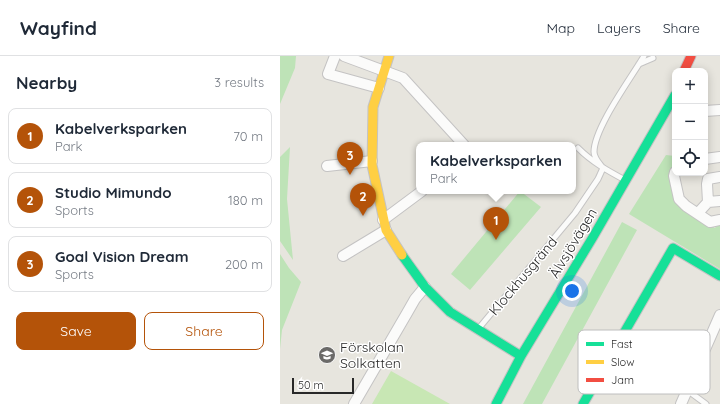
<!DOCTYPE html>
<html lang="en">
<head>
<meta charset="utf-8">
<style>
  body { margin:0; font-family:Quicksand,sans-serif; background:#f6f6f7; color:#1f2937 }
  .controls { position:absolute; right:12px; top:12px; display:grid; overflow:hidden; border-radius:8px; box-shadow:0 2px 10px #0003 }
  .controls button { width:36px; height:36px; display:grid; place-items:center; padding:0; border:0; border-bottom:1px solid #e0e1e3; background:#fff; color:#1f2937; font:20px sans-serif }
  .scale { position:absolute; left:12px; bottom:10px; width:62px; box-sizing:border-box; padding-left:4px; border:2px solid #282828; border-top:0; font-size:11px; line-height:14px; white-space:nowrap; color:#282828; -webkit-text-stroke:3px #fff; paint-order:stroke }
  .you { position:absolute; left:292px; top:235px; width:14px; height:14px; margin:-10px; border:3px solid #fff; border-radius:50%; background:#1a73e8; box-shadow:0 0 0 6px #1a73e833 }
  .badge { display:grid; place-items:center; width:26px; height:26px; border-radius:50%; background:#b45309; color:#fff; font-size:13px; font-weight:700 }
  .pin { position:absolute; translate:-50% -33px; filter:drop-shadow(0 1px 2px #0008) }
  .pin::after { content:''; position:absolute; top:21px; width:14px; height:12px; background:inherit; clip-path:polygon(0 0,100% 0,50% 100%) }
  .popup { position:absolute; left:136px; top:86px; width:160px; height:52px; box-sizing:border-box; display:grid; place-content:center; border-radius:8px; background:#fff; filter:drop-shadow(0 1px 3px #0005); font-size:13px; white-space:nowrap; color:#747a83 }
  .popup b { font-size:15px; color:#1f2937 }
  .popup::after { content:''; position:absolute; left:50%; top:100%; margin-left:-8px; border:8px solid transparent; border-top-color:#fff }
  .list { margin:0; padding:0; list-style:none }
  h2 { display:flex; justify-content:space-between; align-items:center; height:52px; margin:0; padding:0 16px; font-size:17px }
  h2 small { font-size:13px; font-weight:400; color:#747a83 }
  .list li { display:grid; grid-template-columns:26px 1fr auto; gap:12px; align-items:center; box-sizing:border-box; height:56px; margin:0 8px 8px; padding:0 8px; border:1px solid #e0e1e3; border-radius:8px }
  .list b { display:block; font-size:15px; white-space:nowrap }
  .list p { margin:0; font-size:13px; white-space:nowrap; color:#747a83 }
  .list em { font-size:13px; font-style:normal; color:#747a83 }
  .actions { display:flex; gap:8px; padding:12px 16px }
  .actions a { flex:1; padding:9px 0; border:1px solid #b45309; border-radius:8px; text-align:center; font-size:14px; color:#b45309 }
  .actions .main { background:#b45309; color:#fff }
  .icon { flex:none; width:22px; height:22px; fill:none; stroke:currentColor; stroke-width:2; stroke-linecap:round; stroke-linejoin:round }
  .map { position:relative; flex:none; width:440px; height:348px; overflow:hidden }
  header { display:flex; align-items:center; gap:24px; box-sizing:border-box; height:56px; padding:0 20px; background:#fff; border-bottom:1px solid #e0e1e3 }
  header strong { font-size:19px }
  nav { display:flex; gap:22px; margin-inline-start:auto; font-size:14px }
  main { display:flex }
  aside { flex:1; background:#fff }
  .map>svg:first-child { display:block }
  .green { fill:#bee3b7 }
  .pitch { fill:#c8e7b4 }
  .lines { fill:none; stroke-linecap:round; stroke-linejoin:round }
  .lane-casing { stroke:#c4c3c3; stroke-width:7 }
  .street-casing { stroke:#c4c3c3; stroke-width:12 }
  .fast-casing { stroke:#c4c3c3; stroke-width:11 }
  .slow-casing { stroke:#c4c3c3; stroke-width:11 }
  .jam-casing { stroke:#c4c3c3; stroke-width:11 }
  .lane { stroke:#fbfbfa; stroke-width:5 }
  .street { stroke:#fbfbfa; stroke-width:10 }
  .fast { stroke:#16e098; stroke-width:9 }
  .slow { stroke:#ffcf43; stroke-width:9 }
  .jam { stroke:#f24e42; stroke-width:9 }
  .labels { text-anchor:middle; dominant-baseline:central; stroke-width:3; stroke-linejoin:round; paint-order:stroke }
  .street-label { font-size:14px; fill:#282828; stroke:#fff }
  .poi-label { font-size:14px; fill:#282828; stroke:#fff; text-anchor:start }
  .key { fill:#fff; stroke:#bebebe; stroke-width:1 }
  .key-label { font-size:11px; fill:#282828 }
</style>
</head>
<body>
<header>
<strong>Wayfind</strong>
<nav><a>Map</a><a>Layers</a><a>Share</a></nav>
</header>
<main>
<aside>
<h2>Nearby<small>3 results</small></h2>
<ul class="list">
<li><span class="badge">1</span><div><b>Kabelverksparken</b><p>Park</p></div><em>70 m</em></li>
<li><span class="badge">2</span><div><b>Studio Mimundo</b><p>Sports</p></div><em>180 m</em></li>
<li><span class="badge">3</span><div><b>Goal Vision Dream</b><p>Sports</p></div><em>200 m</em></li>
</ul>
<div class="actions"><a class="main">Save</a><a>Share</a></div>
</aside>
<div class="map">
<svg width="440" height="348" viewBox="0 0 440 348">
  <rect width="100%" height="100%" fill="#e7e5de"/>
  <path class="green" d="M0 0H16L15 12 0 48Z
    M10 91 7 143 13 204 0 185V101Z
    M386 99 395 100 391 119 407 157 435 172 440 165V213L349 158Z
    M240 135 261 151 190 234 171 218Z
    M342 166 357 174 262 348H243Z
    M0 198 9 212 21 226 2 274 0 293Z"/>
  <path class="pitch" d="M111 315 170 348H92Z"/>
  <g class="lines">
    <g class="lane-casing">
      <path id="lane" d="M359 8 373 2
        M298 92C312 106 328 115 345 124
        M199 272 295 157 318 123 323 112C319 107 314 102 314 96 314 72 351 22 364 0
        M407 334 426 348"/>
    </g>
    <g class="street-casing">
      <path id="street" d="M55 0 48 18 99 32
        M64 0 123 22 184 89
        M425 55 440 54
        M425 103 440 101
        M47 110 92 105
        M395 116 394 120 399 143 406 150 430 166 440 164
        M428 146 427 128 428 123 440 121
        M418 157 428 146 440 145
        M103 164 142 135
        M63 200 106 174
        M74 348 127 257 135 243 145 231
        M401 348 440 259"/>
    </g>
    <g class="fast-casing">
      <path id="fast" d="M122 199 145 231 170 256 241 300
        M216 348 241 300 313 181 395 39
        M303 348 393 192 440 220"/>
    </g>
    <g class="slow-casing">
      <path id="slow" d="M109 0 93 51 92 109 106 174 122 199"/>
    </g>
    <g class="jam-casing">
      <path id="jam" d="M404 15 411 0"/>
    </g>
    <use href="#lane" class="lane"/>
    <use href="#street" class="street"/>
    <use href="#fast" class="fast"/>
    <use href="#slow" class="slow"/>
    <use href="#jam" class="jam"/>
  </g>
  <defs>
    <g id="school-disc" transform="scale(0.9)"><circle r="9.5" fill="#6b6a68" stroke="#fff"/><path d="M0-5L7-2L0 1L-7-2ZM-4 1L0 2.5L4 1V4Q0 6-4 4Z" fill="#fff"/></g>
  </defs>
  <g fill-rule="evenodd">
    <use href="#school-disc" x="47" y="299"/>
  </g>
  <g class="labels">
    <g class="street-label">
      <text transform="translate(293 187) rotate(-59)">Älvsjövägen</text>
      <text transform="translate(243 220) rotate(-50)">Klockhusgränd</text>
    </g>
    <g class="poi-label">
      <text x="60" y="291">Förskolan<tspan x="60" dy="16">Solkatten</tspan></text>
    </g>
  </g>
  <rect x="298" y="274" width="132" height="64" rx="6" class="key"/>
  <rect x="306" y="286" width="18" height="4" fill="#16e098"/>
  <rect x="306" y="304" width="18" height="4" fill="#ffcf43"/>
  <rect x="306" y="322" width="18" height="4" fill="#f24e42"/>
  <g class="key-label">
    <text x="331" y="292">Fast</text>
    <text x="331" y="310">Slow</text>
    <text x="331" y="328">Jam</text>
  </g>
</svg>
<div class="controls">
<button>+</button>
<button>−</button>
<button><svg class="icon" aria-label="locate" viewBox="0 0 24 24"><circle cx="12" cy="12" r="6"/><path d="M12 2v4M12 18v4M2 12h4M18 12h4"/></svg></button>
</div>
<div class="scale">50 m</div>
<div class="you"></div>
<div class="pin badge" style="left:216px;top:184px">1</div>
<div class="popup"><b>Kabelverksparken</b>Park</div>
<div class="pin badge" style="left:83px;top:160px">2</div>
<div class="pin badge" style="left:70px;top:119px">3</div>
</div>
</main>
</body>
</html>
